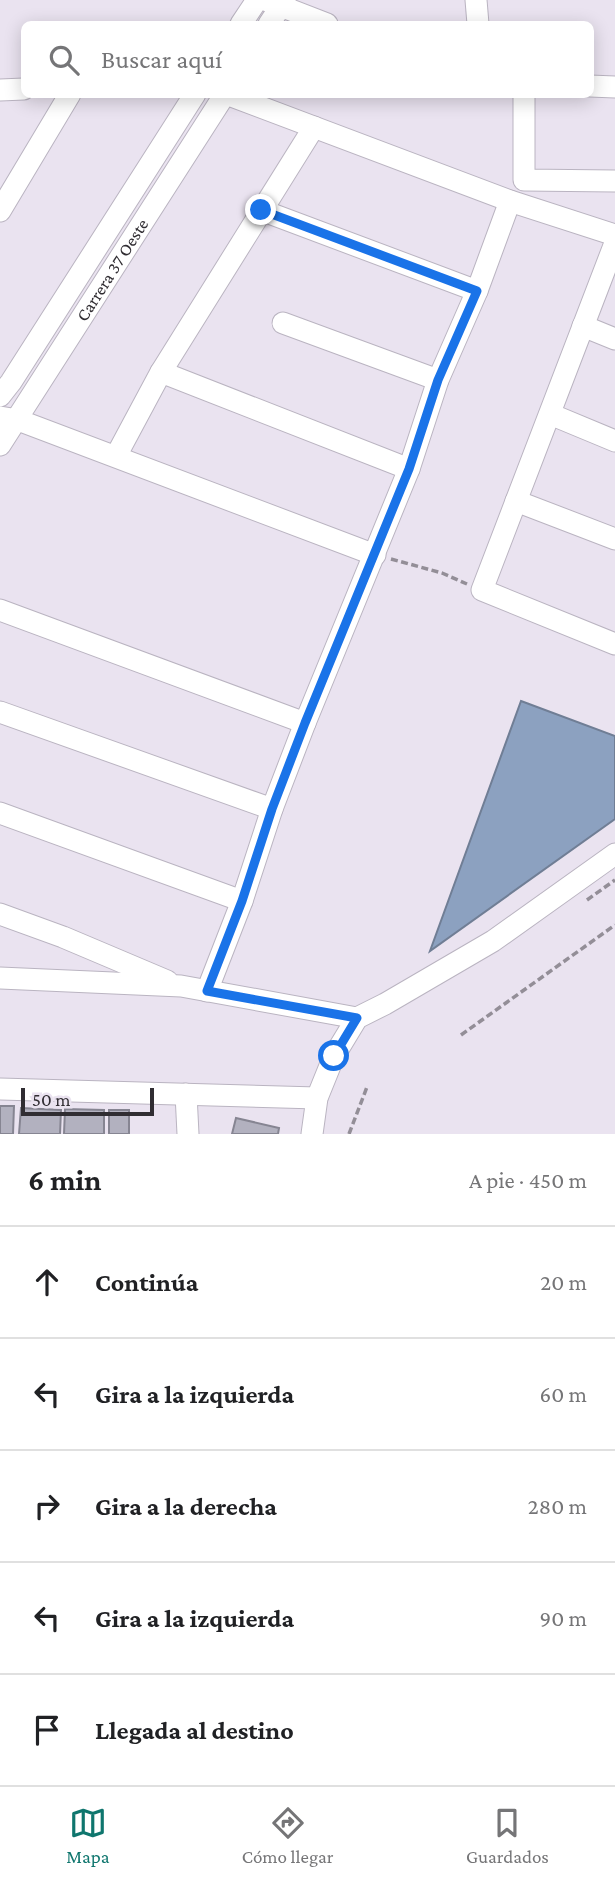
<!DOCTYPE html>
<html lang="es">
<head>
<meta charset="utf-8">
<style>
  body { margin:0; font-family:"Crimson Pro",serif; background:#f2f2f2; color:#202124 }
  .scale { position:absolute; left:21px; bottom:18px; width:133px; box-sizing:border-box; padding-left:7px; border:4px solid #302d32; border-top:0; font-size:19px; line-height:24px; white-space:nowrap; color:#302d32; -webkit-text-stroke:5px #eae3f0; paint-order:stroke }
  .stop { position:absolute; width:21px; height:21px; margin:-16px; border:5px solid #1a73e8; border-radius:50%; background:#fff }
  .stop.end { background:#1a73e8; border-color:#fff; box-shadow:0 2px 7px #0008 }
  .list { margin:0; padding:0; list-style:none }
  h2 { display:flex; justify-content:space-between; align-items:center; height:91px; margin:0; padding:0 28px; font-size:30px }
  h2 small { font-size:23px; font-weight:400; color:#757577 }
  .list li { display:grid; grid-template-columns:46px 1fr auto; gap:21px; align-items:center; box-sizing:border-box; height:112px; padding:0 28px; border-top:2px solid #e0e0e0 }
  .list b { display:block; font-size:26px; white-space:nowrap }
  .list em { font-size:23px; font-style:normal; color:#757577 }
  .icon { flex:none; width:38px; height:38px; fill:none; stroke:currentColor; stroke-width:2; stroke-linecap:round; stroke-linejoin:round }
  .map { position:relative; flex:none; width:615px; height:1134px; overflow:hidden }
  .search { position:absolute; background:#fff; box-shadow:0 4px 18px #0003; left:21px; right:21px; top:21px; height:77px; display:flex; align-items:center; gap:18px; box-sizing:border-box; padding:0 24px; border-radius:10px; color:#757577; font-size:26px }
  .sheet { height:651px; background:#fff }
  nav { display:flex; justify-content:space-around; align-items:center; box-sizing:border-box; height:98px; border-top:2px solid #e0e0e0; background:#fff; font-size:19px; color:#757577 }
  nav a { display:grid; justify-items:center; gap:4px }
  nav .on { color:#0f766e }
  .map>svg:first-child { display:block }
  .water { fill:#8ca1c0; stroke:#707e95; stroke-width:2 }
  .building { fill:#b2b1bf; stroke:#868592; stroke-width:2 }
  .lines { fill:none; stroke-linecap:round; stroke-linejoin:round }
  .minor-casing { stroke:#bab4c1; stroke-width:23 }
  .path { stroke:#938e97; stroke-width:3.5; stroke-dasharray:7 3.5; stroke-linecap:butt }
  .minor { stroke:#fff; stroke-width:21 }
  .route { stroke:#1a73e8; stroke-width:9 }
  .labels { text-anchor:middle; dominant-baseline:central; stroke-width:5; stroke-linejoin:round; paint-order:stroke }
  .street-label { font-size:18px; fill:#302d32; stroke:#eae3f0 }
</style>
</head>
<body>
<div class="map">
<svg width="615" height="1134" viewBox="0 0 615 1134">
  <rect width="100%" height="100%" fill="#eae3f0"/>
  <path class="water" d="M521 701 615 736V819L430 951Z"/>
  <path class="building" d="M0 1106H14L13 1134H0Z
    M21 1108 61 1110 60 1134H19Z
    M65 1109 104 1110V1134H64Z
    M109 1110H129V1134H109Z
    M236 1118 279 1128 278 1134H232Z"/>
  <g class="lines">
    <g class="minor-casing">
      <g id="minor">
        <path d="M265 0 327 24"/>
        <path d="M476 0 478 24"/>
        <path d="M241 24 257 0"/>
        <path d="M269 24 285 0"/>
        <path d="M590 86 615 87"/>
        <path d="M0 90 24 89"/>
        <path d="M226 94 510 201 615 235"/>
        <path d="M524 94V180L615 181"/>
        <path d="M261 210 477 291"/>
        <path d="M0 211 70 94"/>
        <path d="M615 243 482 590 615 644"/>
        <path d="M283 323 438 380"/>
        <path d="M583 326 615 339"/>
        <path d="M161 372 409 469"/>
        <path d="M0 396 11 382 195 94"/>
        <path d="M550 414 615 441"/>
        <path d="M0 417 18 420 375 555"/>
        <path id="s1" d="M0 445 225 94"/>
        <path d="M116 456 161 372 314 127"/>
        <path d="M516 501 615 539"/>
        <path d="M0 610 305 723"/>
        <path d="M0 712 272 809"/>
        <path d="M0 813 242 901"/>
        <path d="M0 914 63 937 167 981"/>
        <path d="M0 978 181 986 357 1018"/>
        <path d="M207 991 242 901 272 809 305 723 409 469 438 380 477 291 510 201"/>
        <path d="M0 1089 317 1098"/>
        <path d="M186 1094 188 1134"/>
        <path d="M312 1134 317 1098 334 1056 357 1018 385 1004 493 941 615 854"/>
      </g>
    </g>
    <path class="path" d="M391 559 442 573 467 584
      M587 900 615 880
      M461 1035 615 925
      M349 1134 367 1087"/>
    <use href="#minor" class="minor"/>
  </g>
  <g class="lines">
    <path class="route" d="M261 210 477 291 438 380 409 469 305 723 272 809 242 901 207 991 357 1018 334 1056"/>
  </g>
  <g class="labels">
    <g class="street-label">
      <text stroke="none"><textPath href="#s1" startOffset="208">Carrera 37 Oeste</textPath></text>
    </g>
  </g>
</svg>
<div class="scale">50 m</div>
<div class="stop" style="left:334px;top:1056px"></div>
<div class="stop end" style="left:261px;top:210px"></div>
<div class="search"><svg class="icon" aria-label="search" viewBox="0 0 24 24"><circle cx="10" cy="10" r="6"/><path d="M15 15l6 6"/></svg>Buscar aquí</div>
</div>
<section class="sheet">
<h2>6 min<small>A pie · 450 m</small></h2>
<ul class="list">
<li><svg class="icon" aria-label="ahead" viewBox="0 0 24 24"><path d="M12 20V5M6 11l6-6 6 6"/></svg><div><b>Continúa</b></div><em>20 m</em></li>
<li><svg class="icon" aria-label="left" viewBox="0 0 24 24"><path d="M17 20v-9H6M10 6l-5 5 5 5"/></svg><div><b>Gira a la izquierda</b></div><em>60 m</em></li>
<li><svg class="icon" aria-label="right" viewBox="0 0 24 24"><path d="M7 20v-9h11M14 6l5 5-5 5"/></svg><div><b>Gira a la derecha</b></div><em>280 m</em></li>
<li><svg class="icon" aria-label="left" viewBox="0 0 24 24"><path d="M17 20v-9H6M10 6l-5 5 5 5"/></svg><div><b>Gira a la izquierda</b></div><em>90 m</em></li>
<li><svg class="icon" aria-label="arrive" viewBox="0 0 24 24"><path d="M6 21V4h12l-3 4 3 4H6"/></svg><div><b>Llegada al destino</b></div></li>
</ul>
</section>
<nav>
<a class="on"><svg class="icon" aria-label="map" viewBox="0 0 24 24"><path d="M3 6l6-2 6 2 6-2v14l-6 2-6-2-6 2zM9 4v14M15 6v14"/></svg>Mapa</a>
<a><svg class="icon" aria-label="directions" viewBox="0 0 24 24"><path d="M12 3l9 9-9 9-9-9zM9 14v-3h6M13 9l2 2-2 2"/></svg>Cómo llegar</a>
<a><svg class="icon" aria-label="saved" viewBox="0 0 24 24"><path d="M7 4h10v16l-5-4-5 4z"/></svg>Guardados</a>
</nav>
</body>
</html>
